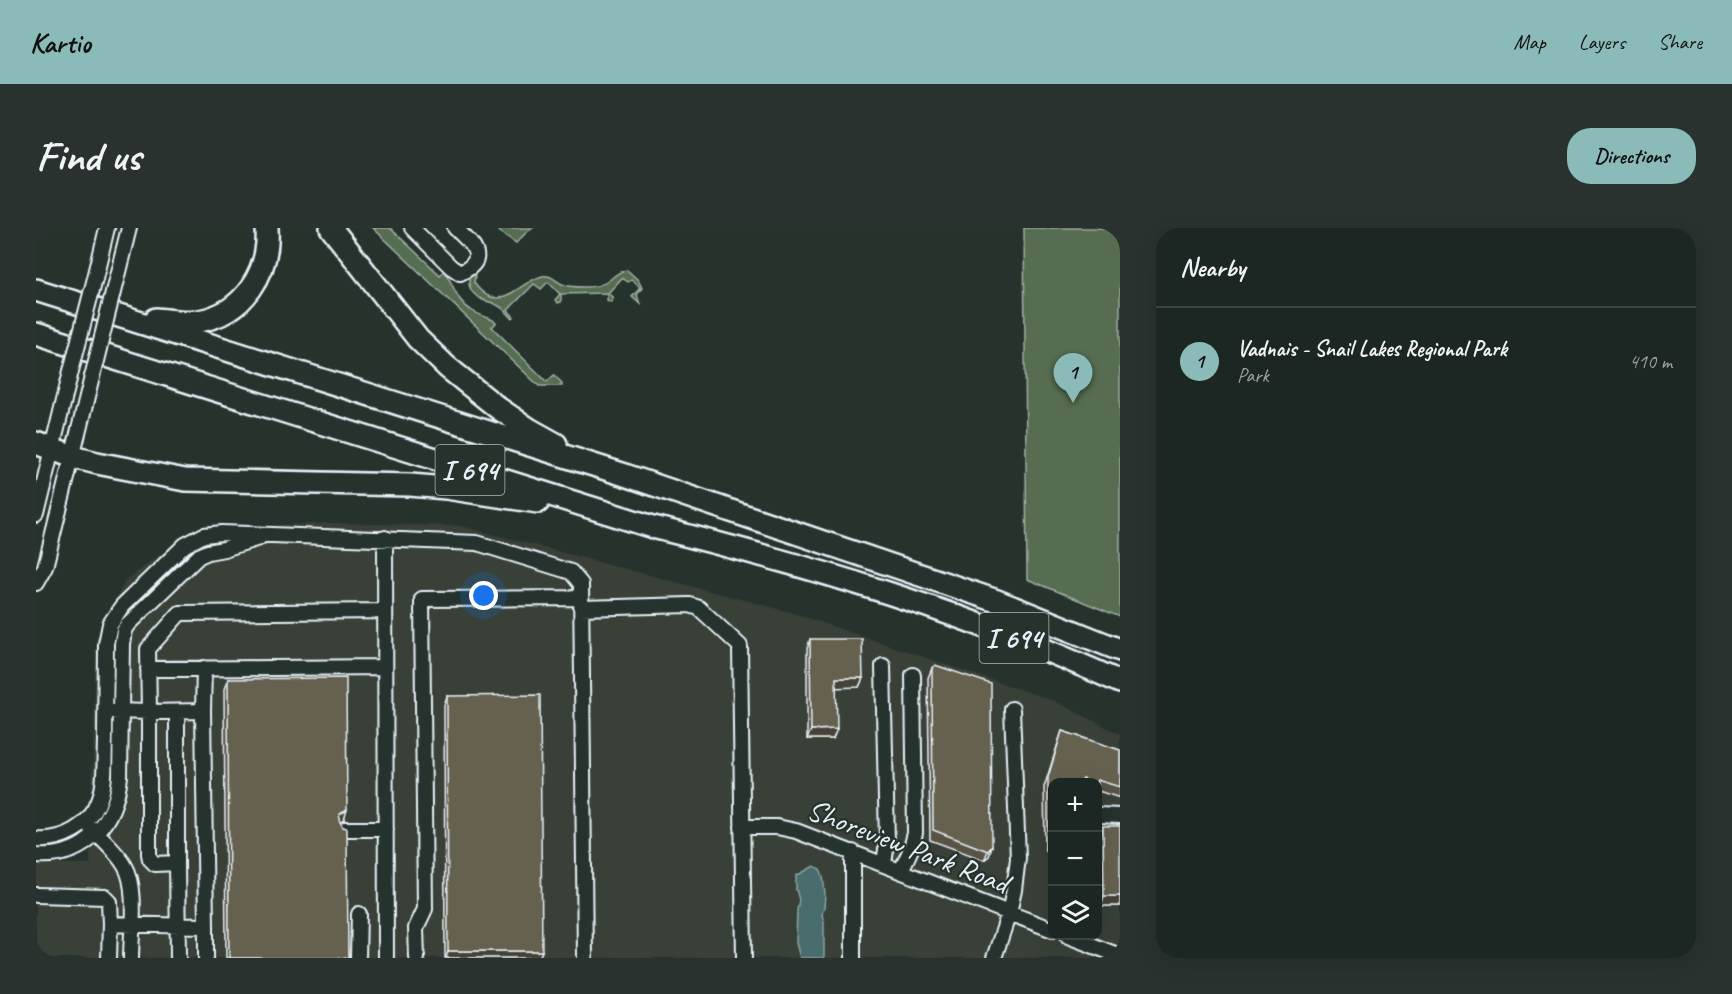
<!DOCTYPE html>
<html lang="en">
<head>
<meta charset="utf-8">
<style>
  body { margin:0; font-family:Caveat,sans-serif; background:#29322f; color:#f1f3f6 }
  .controls { position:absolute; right:18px; bottom:18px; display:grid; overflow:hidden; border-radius:12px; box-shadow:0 6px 24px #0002 }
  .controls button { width:54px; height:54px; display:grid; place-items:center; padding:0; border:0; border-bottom:2px solid #3a4340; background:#1c2622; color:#f1f3f6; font:30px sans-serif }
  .you { position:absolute; left:448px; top:368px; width:21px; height:21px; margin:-15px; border:4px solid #fff; border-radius:50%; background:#1a73e8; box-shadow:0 0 0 9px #1a73e833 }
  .badge { display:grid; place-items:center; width:39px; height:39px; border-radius:50%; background:#8bbbb9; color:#111; font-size:20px; font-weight:700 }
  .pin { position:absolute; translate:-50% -50px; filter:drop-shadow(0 2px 3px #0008) }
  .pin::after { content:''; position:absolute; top:32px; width:21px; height:18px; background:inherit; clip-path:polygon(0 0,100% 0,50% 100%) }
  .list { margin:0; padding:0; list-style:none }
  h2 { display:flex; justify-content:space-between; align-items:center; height:78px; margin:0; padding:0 24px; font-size:26px }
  h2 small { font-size:20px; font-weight:400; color:#a0a5a5 }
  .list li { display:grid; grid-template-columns:39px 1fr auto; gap:18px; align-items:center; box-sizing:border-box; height:108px; padding:0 24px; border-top:2px solid #3a4340 }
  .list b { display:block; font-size:22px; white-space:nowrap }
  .list p { margin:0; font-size:20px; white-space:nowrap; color:#a0a5a5 }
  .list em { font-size:20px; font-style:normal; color:#a0a5a5 }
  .icon { flex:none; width:33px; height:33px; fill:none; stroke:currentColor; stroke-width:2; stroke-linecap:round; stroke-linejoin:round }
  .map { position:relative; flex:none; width:1084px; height:730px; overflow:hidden; border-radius:24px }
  header { display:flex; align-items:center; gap:36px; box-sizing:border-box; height:84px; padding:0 30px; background:#8bbbb9; color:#111 }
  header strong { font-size:28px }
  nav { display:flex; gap:33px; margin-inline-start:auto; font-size:21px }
  .intro { display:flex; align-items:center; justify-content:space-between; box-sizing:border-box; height:144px; padding:0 36px }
  h1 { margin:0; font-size:42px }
  .button { padding:15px 27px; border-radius:24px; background:#8bbbb9; color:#111; font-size:21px; font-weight:700 }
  main { display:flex; gap:36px; padding:0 36px }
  aside { flex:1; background:#1c2622; border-radius:24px; box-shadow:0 6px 24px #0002 }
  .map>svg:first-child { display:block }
  .built { fill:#394037; fill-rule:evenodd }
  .green { fill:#576d51; stroke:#a0afa4; stroke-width:1.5 }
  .water { fill:#496d6c; stroke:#89a2a4; stroke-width:1.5 }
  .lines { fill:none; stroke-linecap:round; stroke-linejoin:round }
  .minor-casing { stroke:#e8f1f8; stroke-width:18 }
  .highway-casing { stroke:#e8f1f8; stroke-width:26 }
  .minor { stroke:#26332d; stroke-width:14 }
  .highway { stroke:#26332d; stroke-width:21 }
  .minor-bridge-casing { stroke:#e8f1f8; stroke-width:18; stroke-linecap:butt }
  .minor-bridge { stroke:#26332d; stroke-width:14 }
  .wall { fill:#585344; stroke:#e8f1f8; stroke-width:1.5 }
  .shaded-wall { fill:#474337; stroke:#e8f1f8; stroke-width:1.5 }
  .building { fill:#66604f; stroke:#e8f1f8; stroke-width:1.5 }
  .labels { text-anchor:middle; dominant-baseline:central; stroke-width:4.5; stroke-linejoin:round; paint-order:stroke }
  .shield { fill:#26332d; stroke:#aeb8bb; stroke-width:1.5 }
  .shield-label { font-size:28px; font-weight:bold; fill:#e8f1f8 }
  .street-label { font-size:30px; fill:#e8f1f8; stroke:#26332d }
</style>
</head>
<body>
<header>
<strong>Kartio</strong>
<nav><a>Map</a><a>Layers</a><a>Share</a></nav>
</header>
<div class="intro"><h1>Find us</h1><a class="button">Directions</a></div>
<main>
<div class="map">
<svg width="1084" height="730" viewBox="0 0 1084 730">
  <rect width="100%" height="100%" fill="#26332d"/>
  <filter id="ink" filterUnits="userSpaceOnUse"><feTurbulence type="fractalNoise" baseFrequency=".0167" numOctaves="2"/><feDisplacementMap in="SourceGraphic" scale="12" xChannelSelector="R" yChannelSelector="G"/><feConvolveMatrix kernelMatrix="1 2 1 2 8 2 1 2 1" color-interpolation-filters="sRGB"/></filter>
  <g filter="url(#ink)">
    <path class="built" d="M295 295 425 298 754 384 1018 473 1084 506V730H0V636H54L60 411 90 351 160 301ZM1017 554H1062V708H1017Z"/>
    <path class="green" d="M337 0H354L404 47 408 43C418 56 420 73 435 82 442 87 449 88 457 92L460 95 456 99 511 154 518 147 526 155V158H503Z
      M461 0H497L490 5 480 15 464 4Z
      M988 0H1084V389L991 351Z
      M440 40 438 55C463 89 479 56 506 48 515 46 519 53 526 56 532 59 543 59 549 59 557 59 565 58 572 53 579 48 582 43 591 42L602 52 606 60 601 67 604 76 596 69 604 60 596 52 592 54 586 50 572 65 577 70 575 74 571 72V65L525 66V74L522 75 519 72 524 66 512 54 505 61 498 56 472 82 478 89 476 90C472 85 467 80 461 77 457 74 451 74 447 72 432 65 428 52 440 40Z"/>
    <path class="water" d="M778 638 784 641 787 648 789 666 788 680 786 686 788 694V730H764L760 715 761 682 763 672 760 661V648Z"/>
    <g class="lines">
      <g class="minor-casing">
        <path id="minor" d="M376 0 415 39 424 45C455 31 435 15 419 0
          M59 50 71 0
          M79 56 93 0
          M0 287 35 143
          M349 310 350 730
          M0 355 9 339 56 149
          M545 380 654 377 663 380 704 418 708 730
          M847 438 851 614 848 636
          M112 441 349 439
          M77 483 113 484 112 421 144 385 349 383
          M167 483 168 440
          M141 484V635
          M1062 587 1084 588
          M706 599H741L760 603 1017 702
          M55 600C66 612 81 624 89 638 102 659 95 705 95 730
          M308 601H350
          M0 611C25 613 54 599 63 573 70 555 68 533 69 513 69 481 70 449 70 416L74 396 86 378 149 317 168 307 186 305 441 315 535 344 545 356 549 730
          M817 624V730
          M0 627C50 631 80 594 84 548L86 416 88 402 92 396 163 328 172 324 188 321 223 310
          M865 643 875 621 879 605 877 447
          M0 667 69 669 73 673 74 696 73 730
          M74 696C106 697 138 697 170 698L167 483 113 484V626L114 631 119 636 141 635 142 730
          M1032 708 1084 728
          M170 730V698
          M322 730 323 686
          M381 730 380 700 389 681 386 371 545 370
          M958 730 973 685 978 662 982 630 976 481"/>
      </g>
      <g class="highway-casing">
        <path id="highway" d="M295 0 382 111 411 139 462 180 493 201 520 216
          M0 62 586 246 961 373 1084 422
          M120 91C134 92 148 95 162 93 208 86 234 44 231 0
          M0 106 617 299C776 338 934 386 1084 454
          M0 215 37 229 61 235 149 252 374 257 410 260 502 274"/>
      </g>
      <use href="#minor" class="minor"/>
      <use href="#highway" class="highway"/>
      <g class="minor-bridge-casing">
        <path id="minor-bridge" d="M35 143 59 50
          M56 149 79 56"/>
      </g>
      <use href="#minor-bridge" class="minor-bridge"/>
    </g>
    <path class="wall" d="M774 411 827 450 823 459H800L797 511H771V421Z
      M896 440 956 618 953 628 948 632 894 612 892 450Z
      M192 451 308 592 304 594 312 730H190L188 461Z
      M411 468 506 723 503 730H409L408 477Z
      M1026 503 1084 522V570L1062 563V555H1017V623H1009L1008 559Z
      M1067 598 1084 678H1065L1064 608Z"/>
    <path class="shaded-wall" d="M800 450H827L823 459 797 460Z
      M801 501 797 511H771L775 502Z
      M311 582 308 592 301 596 304 586Z
      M1012 613H1017V623H1009Z
      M956 618 953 628 948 632 952 623Z
      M1068 668H1084V678H1065Z
      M412 723H506L503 730H410Z"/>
    <path class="building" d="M774 411H826L827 450H800L801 501 775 502Z
      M899 437 955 456 956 618 952 623 897 602 896 440Z
      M310 450 311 582 304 586 303 592 307 599 311 600 312 730H193L192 451Z
      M504 467 506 723H412L411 468Z
      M1026 503 1084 522V559L1061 552 1060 555H1058L1047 551 1045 555H1017V613H1012V549Z
      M1067 598H1084V668H1068Z"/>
  </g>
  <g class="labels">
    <g class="shield">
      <rect x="399.5" y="217" width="69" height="50" rx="4.5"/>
      <rect x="943.5" y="385" width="69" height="50" rx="4.5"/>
    </g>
    <g class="shield-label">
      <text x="434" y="242">I 694</text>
      <text x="978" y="410">I 694</text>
    </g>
    <g class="street-label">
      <text transform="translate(872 618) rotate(21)">Shoreview Park Road</text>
    </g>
  </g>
</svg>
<div class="controls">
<button>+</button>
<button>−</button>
<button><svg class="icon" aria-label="layers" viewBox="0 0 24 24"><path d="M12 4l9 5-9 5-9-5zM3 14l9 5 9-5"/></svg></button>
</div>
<div class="you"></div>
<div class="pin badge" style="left:1037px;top:175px">1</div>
</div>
<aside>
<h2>Nearby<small></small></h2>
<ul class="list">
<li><span class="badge">1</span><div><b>Vadnais - Snail Lakes Regional Park</b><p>Park</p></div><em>410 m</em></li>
</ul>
</aside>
</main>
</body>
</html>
